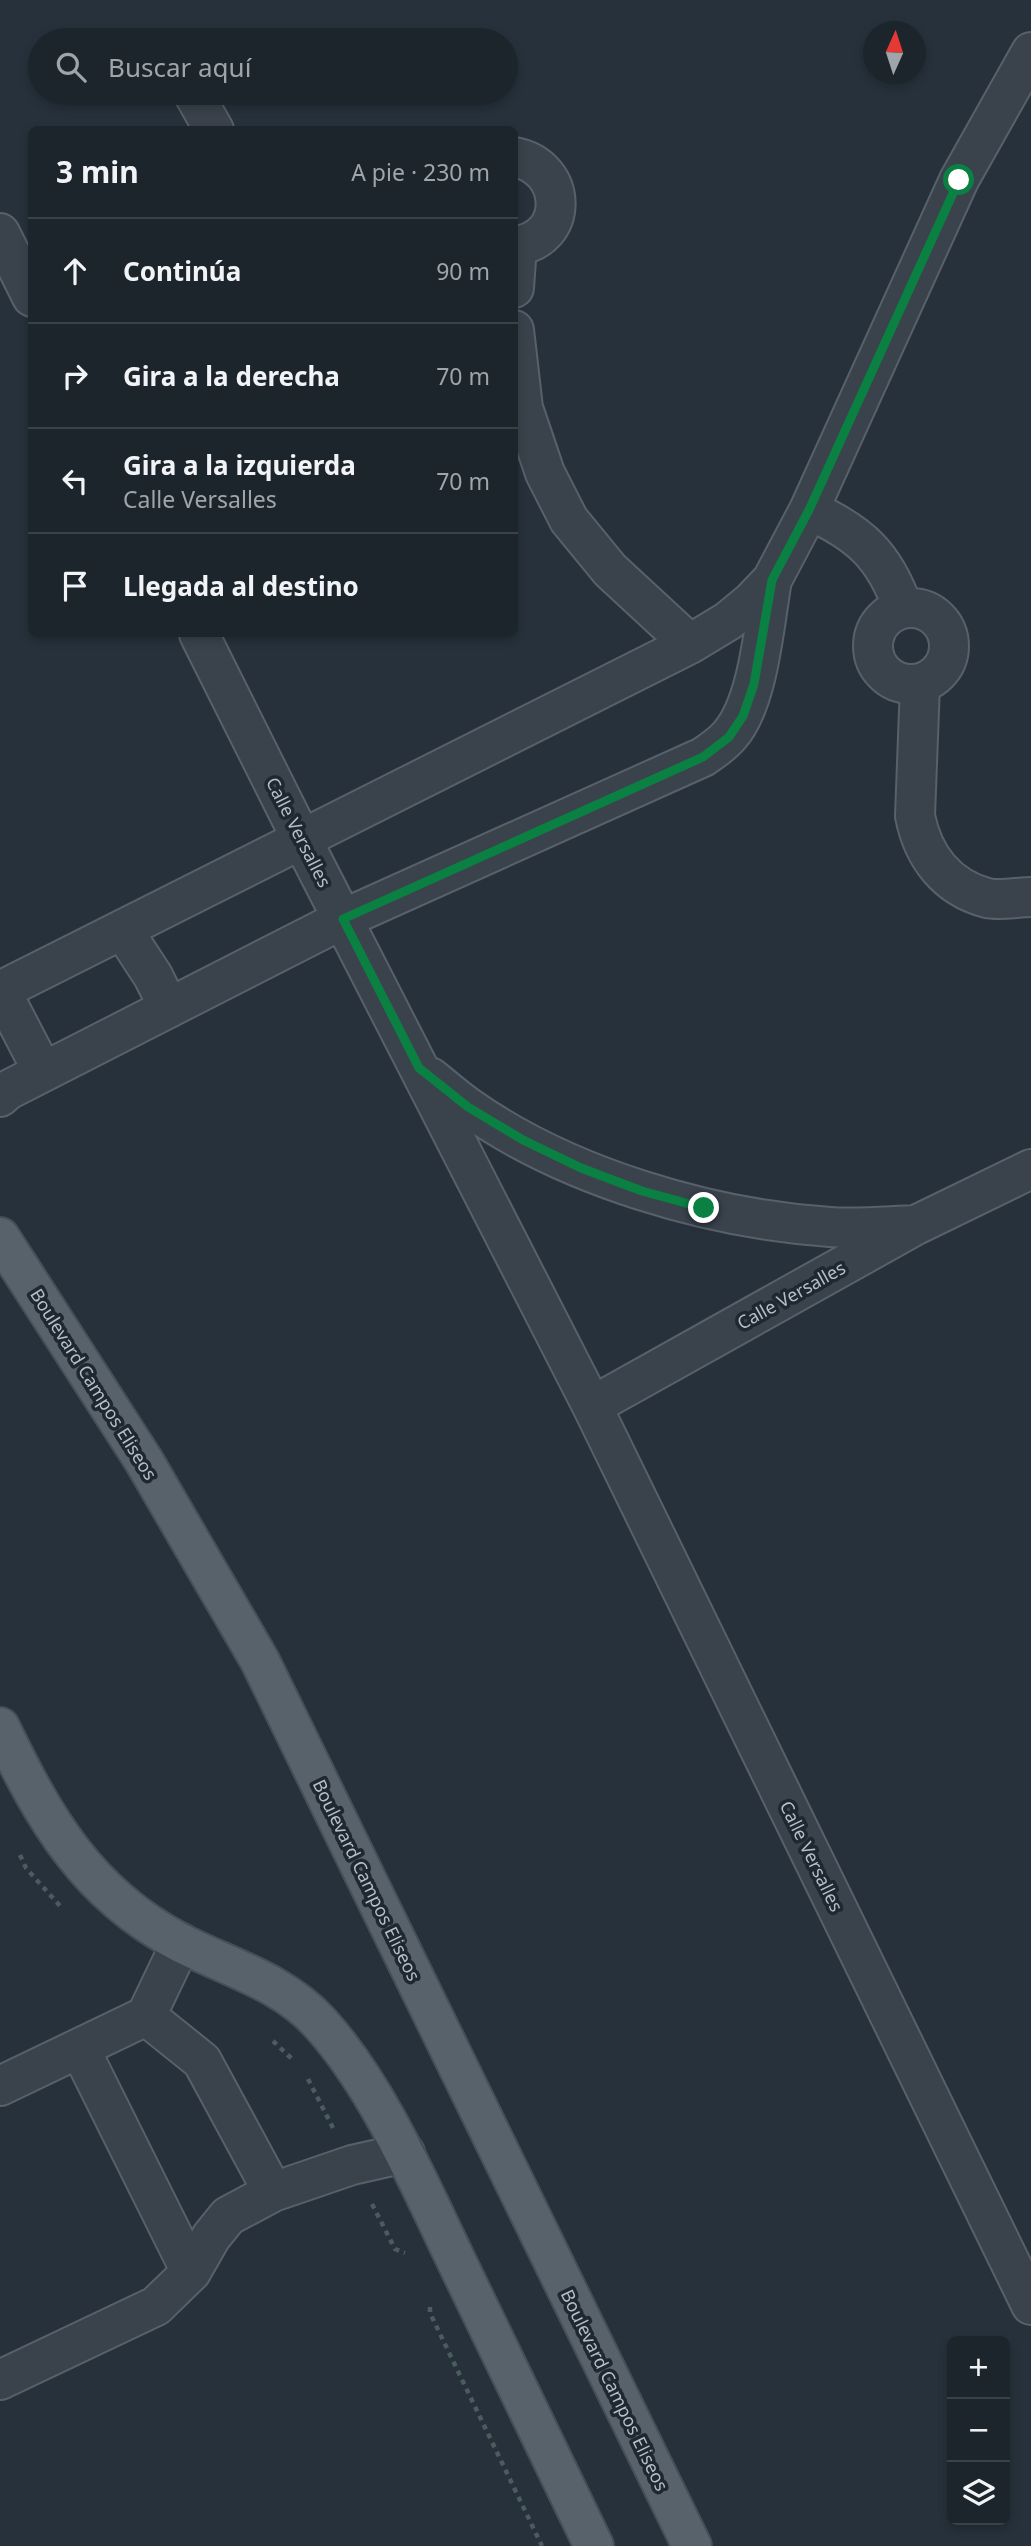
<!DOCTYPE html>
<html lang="es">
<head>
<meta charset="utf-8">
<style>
  body { margin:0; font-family:"Noto Sans",sans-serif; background:#252d34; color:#f1f3f6 }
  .controls { position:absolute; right:21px; bottom:21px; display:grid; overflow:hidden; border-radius:10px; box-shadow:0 4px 10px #0003 }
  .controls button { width:63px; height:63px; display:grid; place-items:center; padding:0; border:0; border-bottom:2px solid #3a4248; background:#1c252c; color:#f1f3f6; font:35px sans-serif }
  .compass { position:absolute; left:863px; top:21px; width:63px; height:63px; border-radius:50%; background:#1c252c; box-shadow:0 4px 10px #0003; rotate:3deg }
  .stop { position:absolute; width:21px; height:21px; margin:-16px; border:5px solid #0b8043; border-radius:50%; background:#fff }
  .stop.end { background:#0b8043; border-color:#fff; box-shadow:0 2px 7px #0008 }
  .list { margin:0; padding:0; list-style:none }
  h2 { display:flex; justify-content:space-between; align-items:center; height:91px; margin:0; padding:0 28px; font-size:30px }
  h2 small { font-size:23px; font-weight:400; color:#a0a5a9 }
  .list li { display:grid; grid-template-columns:46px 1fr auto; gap:21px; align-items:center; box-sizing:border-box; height:105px; padding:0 28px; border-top:2px solid #3a4248 }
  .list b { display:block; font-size:26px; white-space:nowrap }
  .list p { margin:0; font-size:23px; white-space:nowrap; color:#a0a5a9 }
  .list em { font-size:23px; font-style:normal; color:#a0a5a9 }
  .icon { flex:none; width:38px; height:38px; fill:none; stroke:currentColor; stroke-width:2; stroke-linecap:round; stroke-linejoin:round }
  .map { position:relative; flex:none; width:1031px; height:2546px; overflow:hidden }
  .search { position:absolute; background:#1c252c; box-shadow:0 4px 10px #0003; left:28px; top:28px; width:490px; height:77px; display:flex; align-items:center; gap:18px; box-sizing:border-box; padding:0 24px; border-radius:38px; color:#a0a5a9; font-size:26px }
  .panel { position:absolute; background:#1c252c; box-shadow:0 4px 10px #0003; left:28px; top:126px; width:490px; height:511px; border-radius:10px }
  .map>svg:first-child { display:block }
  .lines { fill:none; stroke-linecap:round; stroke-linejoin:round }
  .minor-casing { stroke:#58606a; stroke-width:42 }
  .major-casing { stroke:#464e58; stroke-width:42 }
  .path { stroke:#4a5c5d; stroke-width:4.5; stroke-dasharray:5 5; stroke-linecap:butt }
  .minor { stroke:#3a424c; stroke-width:38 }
  .major { stroke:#58626b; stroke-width:38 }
  .route { stroke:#0b8043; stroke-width:9 }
  .labels { text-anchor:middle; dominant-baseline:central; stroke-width:7; stroke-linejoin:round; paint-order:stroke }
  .street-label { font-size:18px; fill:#b6bec7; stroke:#1f2731 }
</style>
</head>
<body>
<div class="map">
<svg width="1031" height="2546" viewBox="0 0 1031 2546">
  <rect width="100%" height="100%" fill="#26313b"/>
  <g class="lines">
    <g class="minor-casing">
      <path id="minor" d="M193 93 214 130
        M514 157C569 167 570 241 514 246
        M0 233 32 297
        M514 288 517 246
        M514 330 523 408 545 473 569 520 610 570 690 644
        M809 510C860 533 884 555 903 608
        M873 646a38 38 0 1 1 76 0a38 38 0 1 1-76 0Z
        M199 634 302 840 592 1406 1031 2305
        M920 684 915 816C923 856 946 887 987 898 1000 901 1018 897 1031 897
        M123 930 153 976 169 1008
        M0 991 690 644 728 621 751 602 772 580 809 510 959 180 1031 52
        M1 991 43 1072
        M430 1077C443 1087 455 1098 468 1107 567 1177 710 1219 830 1227 858 1229 887 1226 916 1225
        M0 1097 8 1090 343 919 703 757C712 751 722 744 729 736 759 703 764 624 772 580
        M592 1406 916 1225 1031 1169
        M146 2016 202 2061 273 2192
        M80 2049 191 2272
        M0 2086 146 2016 181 1943
        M0 2380 156 2306 191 2272 211 2237 228 2216 273 2192 352 2165 405 2153"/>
    </g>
    <g class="major-casing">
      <path id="major" d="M0 1237 144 1461 260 1661 692 2546
        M0 1727C44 1818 86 1893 179 1942 227 1967 282 1981 320 2023 377 2086 417 2179 454 2256 501 2352 547 2449 594 2546"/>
    </g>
    <path class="path" d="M20 1855 26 1868 60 1906
      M273 2041 292 2059
      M308 2079 333 2128
      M372 2204 395 2249 405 2253
      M430 2307V2313L542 2546"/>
    <use href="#minor" class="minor"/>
    <use href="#major" class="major"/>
  </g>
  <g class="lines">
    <path class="route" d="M704 1208 642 1191 581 1168 523 1140 468 1107 419 1068 343 919 703 757 729 737 743 716 754 684 772 580 809 510 959 180"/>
  </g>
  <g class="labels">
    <g class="street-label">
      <text transform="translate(299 832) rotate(63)">Calle Versalles</text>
      <text transform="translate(791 1295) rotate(-29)">Calle Versalles</text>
      <text transform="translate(94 1384) rotate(58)">Boulevard Campos Eliseos</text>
      <text transform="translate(812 1856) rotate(64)">Calle Versalles</text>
      <text transform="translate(367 1880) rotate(64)">Boulevard Campos Eliseos</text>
      <text transform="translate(615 2390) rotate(64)">Boulevard Campos Eliseos</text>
    </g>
  </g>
</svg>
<div class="controls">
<button>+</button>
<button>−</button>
<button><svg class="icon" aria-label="layers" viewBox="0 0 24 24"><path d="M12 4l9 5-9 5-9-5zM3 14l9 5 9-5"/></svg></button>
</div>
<svg class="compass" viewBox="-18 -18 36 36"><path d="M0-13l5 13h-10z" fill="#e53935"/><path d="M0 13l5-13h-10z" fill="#a0a5a9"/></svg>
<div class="stop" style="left:959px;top:180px"></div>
<div class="stop end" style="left:704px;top:1208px"></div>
<div class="search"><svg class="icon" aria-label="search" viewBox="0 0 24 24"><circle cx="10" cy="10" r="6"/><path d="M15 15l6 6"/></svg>Buscar aquí</div>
<section class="panel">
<h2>3 min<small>A pie · 230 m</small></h2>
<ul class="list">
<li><svg class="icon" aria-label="ahead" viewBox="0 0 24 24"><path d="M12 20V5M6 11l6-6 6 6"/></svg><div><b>Continúa</b></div><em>90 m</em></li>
<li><svg class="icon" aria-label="right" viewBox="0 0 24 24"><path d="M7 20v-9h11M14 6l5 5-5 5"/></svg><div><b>Gira a la derecha</b></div><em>70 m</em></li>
<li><svg class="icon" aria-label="left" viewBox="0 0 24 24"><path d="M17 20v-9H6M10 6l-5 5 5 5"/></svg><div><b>Gira a la izquierda</b><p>Calle Versalles</p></div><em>70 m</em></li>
<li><svg class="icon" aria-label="arrive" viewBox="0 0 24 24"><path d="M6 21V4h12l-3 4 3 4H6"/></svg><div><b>Llegada al destino</b></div></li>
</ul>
</section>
</div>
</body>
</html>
